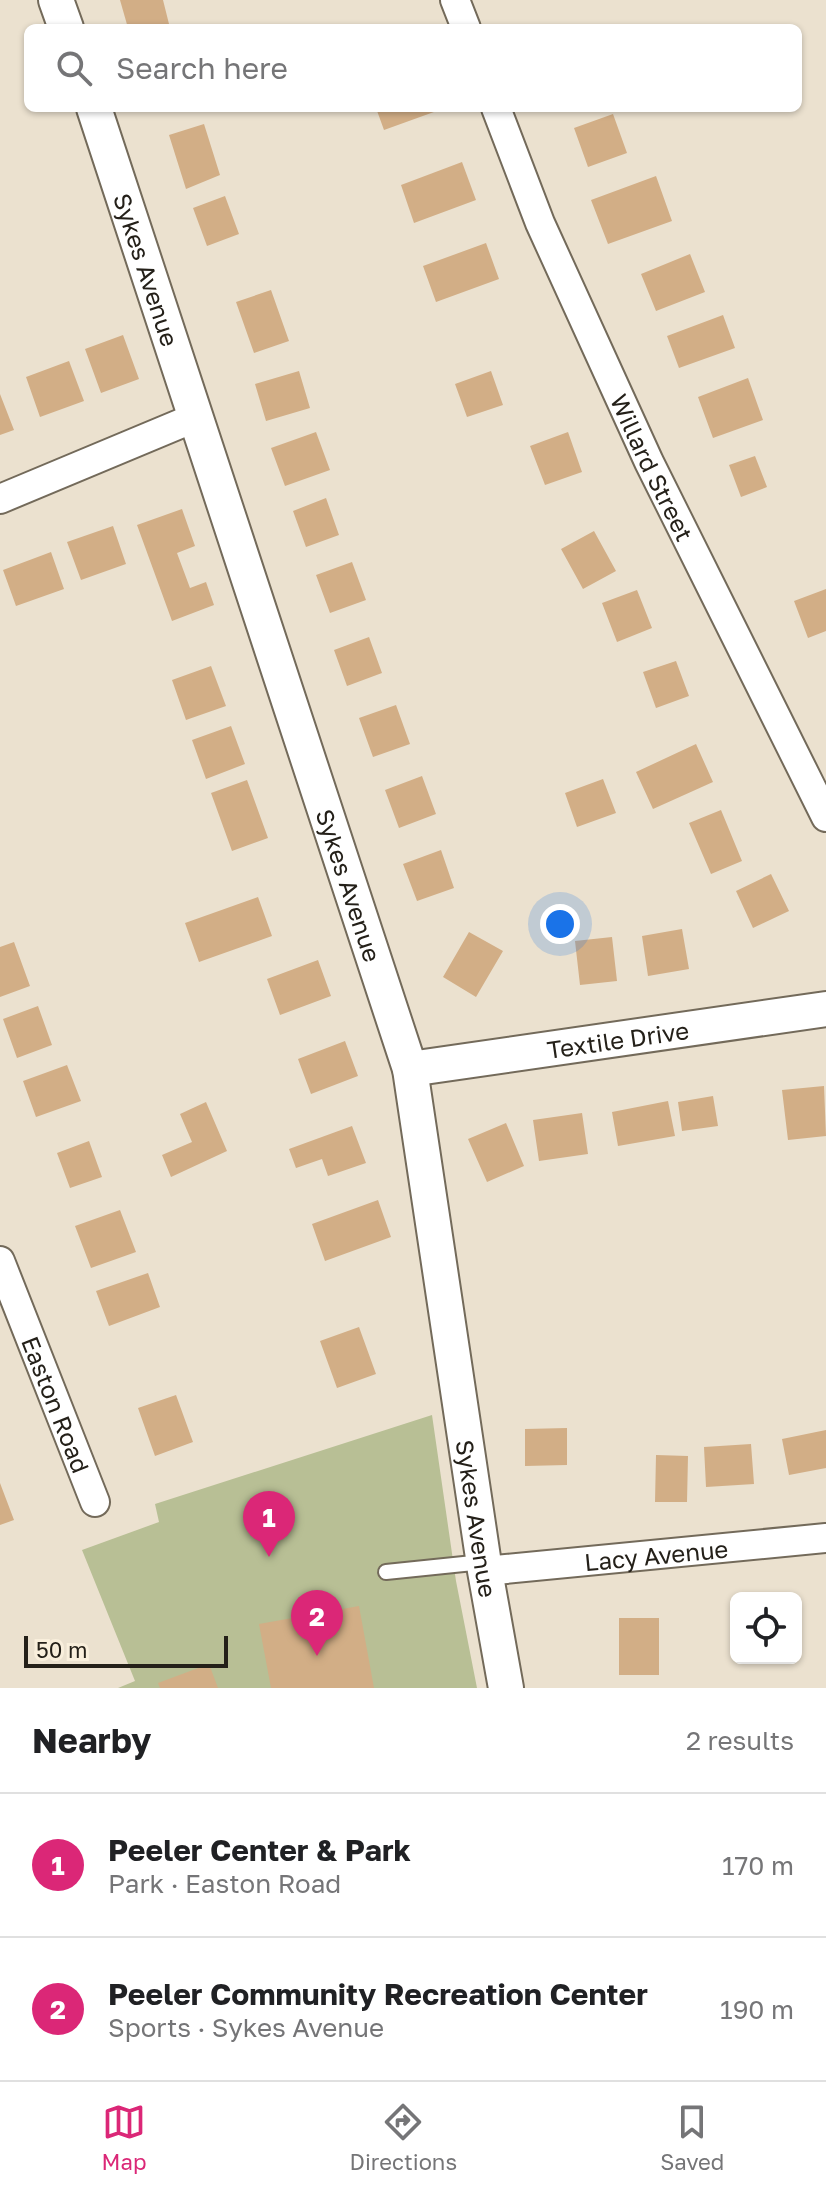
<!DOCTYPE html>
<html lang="en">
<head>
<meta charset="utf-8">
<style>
  body { margin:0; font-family:"Golos Text",sans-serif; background:#f6f6f6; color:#202124 }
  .controls { position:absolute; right:24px; bottom:24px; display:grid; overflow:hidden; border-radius:12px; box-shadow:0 2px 6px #0004 }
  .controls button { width:72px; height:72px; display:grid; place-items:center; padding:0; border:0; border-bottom:2px solid #e0e0e0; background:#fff; color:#202124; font:40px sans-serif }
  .scale { position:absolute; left:24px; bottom:20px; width:204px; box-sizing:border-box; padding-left:8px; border:4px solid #242019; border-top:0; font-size:22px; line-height:28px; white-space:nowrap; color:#242019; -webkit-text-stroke:6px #f9efdc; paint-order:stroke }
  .you { position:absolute; left:560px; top:924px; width:28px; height:28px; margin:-20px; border:6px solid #fff; border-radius:50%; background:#1a73e8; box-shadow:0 0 0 12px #1a73e833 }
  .badge { display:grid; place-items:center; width:52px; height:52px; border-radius:50%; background:#db2777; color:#fff; font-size:26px; font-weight:700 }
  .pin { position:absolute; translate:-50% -66px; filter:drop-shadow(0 2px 4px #0008) }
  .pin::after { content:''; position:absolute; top:42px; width:28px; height:24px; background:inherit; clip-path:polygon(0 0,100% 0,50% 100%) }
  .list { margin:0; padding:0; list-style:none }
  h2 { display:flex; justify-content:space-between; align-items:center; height:104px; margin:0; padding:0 32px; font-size:34px }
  h2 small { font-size:26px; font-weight:400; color:#757577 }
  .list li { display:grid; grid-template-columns:52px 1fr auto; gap:24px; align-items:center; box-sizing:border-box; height:144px; padding:0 32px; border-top:2px solid #e0e0e0 }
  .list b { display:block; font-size:30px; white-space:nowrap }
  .list p { margin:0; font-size:26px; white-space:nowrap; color:#757577 }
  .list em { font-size:26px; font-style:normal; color:#757577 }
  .icon { flex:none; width:44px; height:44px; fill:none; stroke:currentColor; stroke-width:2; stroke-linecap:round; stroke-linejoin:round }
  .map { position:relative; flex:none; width:826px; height:1688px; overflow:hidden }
  .search { position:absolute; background:#fff; box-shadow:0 2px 6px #0004; left:24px; right:24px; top:24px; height:88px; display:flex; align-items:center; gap:20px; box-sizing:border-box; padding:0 28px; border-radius:12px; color:#757577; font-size:30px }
  .sheet { height:392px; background:#fff }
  nav { display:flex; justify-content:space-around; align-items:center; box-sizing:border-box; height:112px; border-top:2px solid #e0e0e0; background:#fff; font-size:22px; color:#757577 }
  nav a { display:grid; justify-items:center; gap:4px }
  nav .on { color:#db2777 }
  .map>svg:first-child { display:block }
  .green { fill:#b8bf95 }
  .building { fill:#d2ae86 }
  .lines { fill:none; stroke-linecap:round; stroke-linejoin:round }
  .service-casing { stroke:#736a5a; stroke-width:18 }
  .minor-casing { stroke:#736a5a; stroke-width:32 }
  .tertiary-casing { stroke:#736a5a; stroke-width:38 }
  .service { stroke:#fff; stroke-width:14 }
  .minor { stroke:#fff; stroke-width:28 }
  .tertiary { stroke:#fff; stroke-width:34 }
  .labels { text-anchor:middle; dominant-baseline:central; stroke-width:7; stroke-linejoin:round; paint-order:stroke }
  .street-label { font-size:24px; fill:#242019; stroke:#f9efdc }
</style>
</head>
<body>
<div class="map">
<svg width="826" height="1688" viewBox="0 0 826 1688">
  <rect width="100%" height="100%" fill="#ebe1cf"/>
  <path class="green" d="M432 1415 456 1581 477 1688H118L135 1681 82 1550 159 1522 155 1504Z"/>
  <path class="building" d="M120 0H163L170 28H128Z
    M376 108H445L384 130Z
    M613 114 627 153 588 167 574 128Z
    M204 124 220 175 186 189 169 135Z
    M462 162 476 200 414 223 401 185Z
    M656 176 672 221 608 244 591 200Z
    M225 196 239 234 207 246 193 208Z
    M486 243 499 279 436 302 423 266Z
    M690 254 705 292 656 311 641 274Z
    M271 290 289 341 254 353 236 302Z
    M723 315 735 348 679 368 667 336Z
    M123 335 139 379 101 393 85 349Z
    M69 361 84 401 40 417 26 377Z
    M299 371 310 408 266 421 255 384Z
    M491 371 503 405 467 417 455 384Z
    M748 378 763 420 713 438 698 397Z
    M0 394 14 430 0 435Z
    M316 432 330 470 285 486 271 448Z
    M568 432 582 472 545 485 530 446Z
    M755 456 767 487 741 497 729 465Z
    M326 498 339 535 306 547 293 511Z
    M182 509 195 546 177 553 190 588 206 582 214 605 172 621 137 525Z
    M113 526 126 564 81 580 67 542Z
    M594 531 616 571 583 589 561 549Z
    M51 552 64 589 16 606 3 570Z
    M352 562 366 600 330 613 316 575Z
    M826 589V631L808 638 794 601Z
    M637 590 652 628 617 642 602 603Z
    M369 637 382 673 347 686 334 650Z
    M676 661 689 696 656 708 643 672Z
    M211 666 226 706 186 720 172 680Z
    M396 705 410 744 373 757 359 718Z
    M231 726 245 764 206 779 192 740Z
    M696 744 713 782 653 809 636 772Z
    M422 776 436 814 399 828 385 790Z
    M603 779 616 813 577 827 565 793Z
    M247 780 268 838 232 851 211 793Z
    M721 810 742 861 711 874 689 823Z
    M441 850 454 888 417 901 403 864Z
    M771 874 789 911 753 928 736 891Z
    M258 897 272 936 199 962 185 923Z
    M682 929 689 969 648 976 642 936Z
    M469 932 503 951 476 997 443 977Z
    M612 937 617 981 580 985 575 941Z
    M14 942 30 986 0 997V947Z
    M318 960 331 996 280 1015 267 979Z
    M38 1006 52 1045 17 1058 3 1019Z
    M345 1041 358 1076 311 1094 298 1059Z
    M67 1065 81 1101 36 1117 23 1081Z
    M824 1086 826 1136 788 1140 782 1090Z
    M713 1096 718 1126 682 1131 678 1102Z
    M668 1101 675 1136 618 1146 612 1112Z
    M206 1102 227 1151 171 1177 162 1155 192 1142 180 1114Z
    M582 1113 588 1154 539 1161 533 1120Z
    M506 1123 524 1166 487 1182 468 1139Z
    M352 1126 366 1163 328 1176 322 1159 296 1168 289 1149Z
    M89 1141 102 1177 70 1188 57 1153Z
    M378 1200 391 1237 325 1261 312 1224Z
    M120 1210 136 1252 91 1268 75 1226Z
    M148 1273 160 1307 109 1326 96 1291Z
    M359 1327 376 1374 337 1388 320 1341Z
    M176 1395 193 1442 155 1456 138 1408Z
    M567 1428V1465L525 1466V1429Z
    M826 1430V1468L789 1475 782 1439Z
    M751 1444 754 1484 706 1487 704 1447Z
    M656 1455 688 1456 687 1502H655Z
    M0 1483 14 1520 0 1525Z
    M359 1606 374 1688H271L259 1624Z
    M619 1618H659V1675H619Z
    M209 1664 218 1688H160L158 1683Z"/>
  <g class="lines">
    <g class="service-casing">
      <path id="service" d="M386 1572 483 1562"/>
    </g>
    <g class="minor-casing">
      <g id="minor">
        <path d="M455 0 466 28"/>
        <path id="s1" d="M496 108 540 223 649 462 826 817"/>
        <path d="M0 499 194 418"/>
        <path id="s2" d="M0 1261 95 1502"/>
        <path id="s3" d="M485 1571 826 1538"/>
      </g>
    </g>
    <g class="tertiary-casing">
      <g id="tertiary">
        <path d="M56 0 66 28"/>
        <path id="s4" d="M94 108 410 1069 485 1571 506 1688"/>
        <path id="s5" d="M410 1069 826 1009"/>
      </g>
    </g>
    <use href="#service" class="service"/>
    <use href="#minor" class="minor"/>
    <use href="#tertiary" class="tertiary"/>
  </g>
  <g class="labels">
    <g class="street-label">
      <text stroke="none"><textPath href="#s4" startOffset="170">Sykes Avenue</textPath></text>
      <text stroke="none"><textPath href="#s1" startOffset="392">Willard Street</textPath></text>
      <text stroke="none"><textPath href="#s4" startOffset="818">Sykes Avenue</textPath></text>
      <text stroke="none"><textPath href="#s5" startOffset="210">Textile Drive</textPath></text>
      <text stroke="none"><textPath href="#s2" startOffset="154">Easton Road</textPath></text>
      <text stroke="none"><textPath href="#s4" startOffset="1466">Sykes Avenue</textPath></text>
      <text stroke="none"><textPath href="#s3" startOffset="172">Lacy Avenue</textPath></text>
    </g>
  </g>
</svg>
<div class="controls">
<button><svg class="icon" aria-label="locate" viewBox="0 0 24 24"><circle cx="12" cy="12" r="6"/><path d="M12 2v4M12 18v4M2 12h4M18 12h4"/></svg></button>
</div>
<div class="scale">50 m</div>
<div class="you"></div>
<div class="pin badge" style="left:269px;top:1557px">1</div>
<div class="pin badge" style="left:317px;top:1656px">2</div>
<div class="search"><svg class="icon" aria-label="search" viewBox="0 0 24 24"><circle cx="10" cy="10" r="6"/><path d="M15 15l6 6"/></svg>Search here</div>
</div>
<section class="sheet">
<h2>Nearby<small>2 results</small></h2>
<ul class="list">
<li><span class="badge">1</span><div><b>Peeler Center &amp; Park</b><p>Park · Easton Road</p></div><em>170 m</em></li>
<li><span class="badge">2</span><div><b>Peeler Community Recreation Center</b><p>Sports · Sykes Avenue</p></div><em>190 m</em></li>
</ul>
</section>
<nav>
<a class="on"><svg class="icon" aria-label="map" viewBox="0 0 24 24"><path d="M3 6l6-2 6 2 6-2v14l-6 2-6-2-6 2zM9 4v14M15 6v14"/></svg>Map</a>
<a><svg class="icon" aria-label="directions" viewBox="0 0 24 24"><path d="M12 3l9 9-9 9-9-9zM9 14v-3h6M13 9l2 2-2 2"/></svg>Directions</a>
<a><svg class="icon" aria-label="saved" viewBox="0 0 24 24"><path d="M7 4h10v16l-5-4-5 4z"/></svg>Saved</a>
</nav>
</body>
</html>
